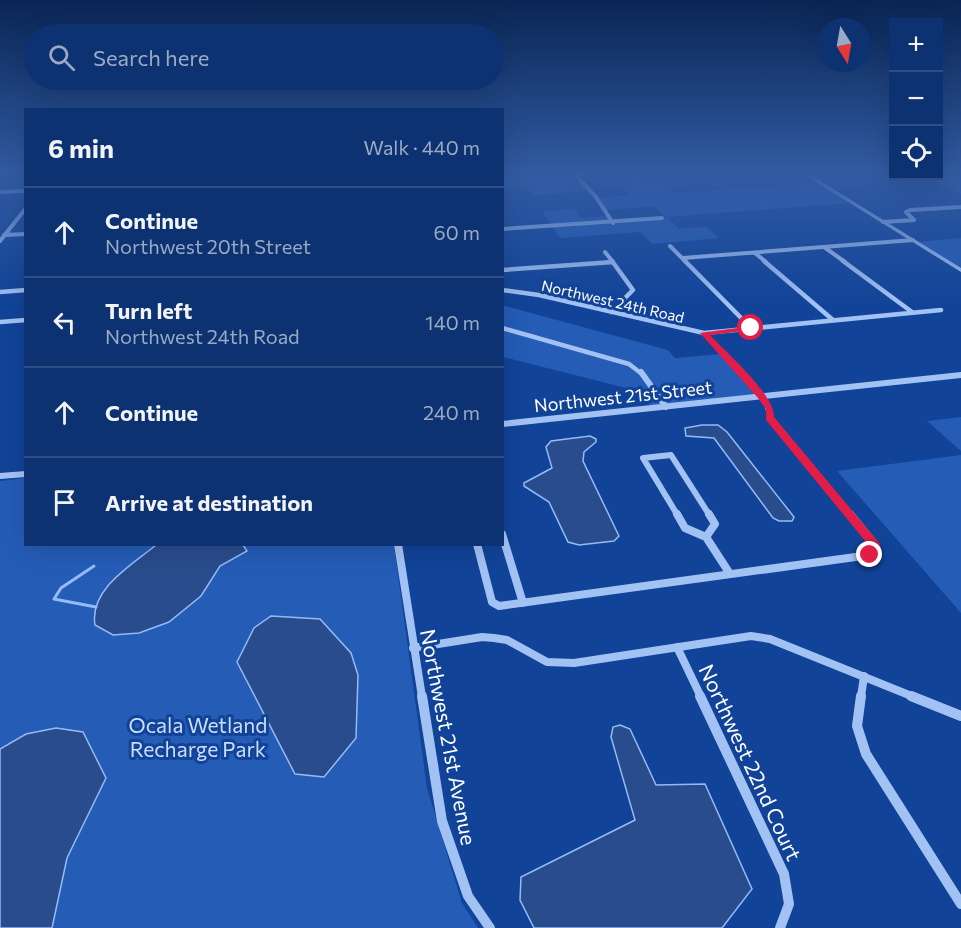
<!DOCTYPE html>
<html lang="en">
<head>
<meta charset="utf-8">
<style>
  body { margin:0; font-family:Commissioner,sans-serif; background:#1b3e7a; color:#f1f3f6 }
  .controls { position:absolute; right:18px; top:18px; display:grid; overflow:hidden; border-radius:0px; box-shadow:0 6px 24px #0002 }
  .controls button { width:54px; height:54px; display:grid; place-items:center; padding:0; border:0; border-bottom:2px solid #2d4d84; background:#0d3272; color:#f1f3f6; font:30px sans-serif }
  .compass { position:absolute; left:817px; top:18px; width:54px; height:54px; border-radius:50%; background:#0d3272; box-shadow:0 6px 24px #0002; rotate:169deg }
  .stop { position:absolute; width:18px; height:18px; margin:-14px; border:4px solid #e11d48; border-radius:50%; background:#fff }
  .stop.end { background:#e11d48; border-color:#fff; box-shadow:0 2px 6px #0008 }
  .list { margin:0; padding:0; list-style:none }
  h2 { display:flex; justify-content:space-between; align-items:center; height:78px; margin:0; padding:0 24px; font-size:26px }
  h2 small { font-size:20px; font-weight:400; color:#9aaac4 }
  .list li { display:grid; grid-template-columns:39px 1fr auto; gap:18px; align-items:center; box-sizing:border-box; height:90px; padding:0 24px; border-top:2px solid #2d4d84 }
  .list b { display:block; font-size:22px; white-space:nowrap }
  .list p { margin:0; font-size:20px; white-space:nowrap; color:#9aaac4 }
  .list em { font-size:20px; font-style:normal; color:#9aaac4 }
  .icon { flex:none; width:33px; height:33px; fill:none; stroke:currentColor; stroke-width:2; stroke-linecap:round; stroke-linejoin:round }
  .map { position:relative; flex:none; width:961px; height:928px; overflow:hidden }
  .search { position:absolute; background:#0d3272; box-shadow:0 6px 24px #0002; left:24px; top:24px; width:480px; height:66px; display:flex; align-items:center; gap:15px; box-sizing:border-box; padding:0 21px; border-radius:33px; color:#9aaac4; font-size:22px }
  .panel { position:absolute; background:#0d3272; box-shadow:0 6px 24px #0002; left:24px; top:108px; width:480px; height:438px; border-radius:0px }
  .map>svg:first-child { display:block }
  .green { fill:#245cb6 }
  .water { fill:#294c8c; stroke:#94bbf7; stroke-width:1.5 }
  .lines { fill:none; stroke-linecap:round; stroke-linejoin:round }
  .stream { stroke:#94bbf7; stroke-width:3 }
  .minor-far4 { stroke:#a3c2f4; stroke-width:4 }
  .minor-far3 { stroke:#a3c2f4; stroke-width:4.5 }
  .minor-far2 { stroke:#a3c2f4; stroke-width:6 }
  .minor-far1 { stroke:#a3c2f4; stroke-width:8 }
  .minor { stroke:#a3c2f4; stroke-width:10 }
  .tertiary { fill:#a3c2f4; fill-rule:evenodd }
  .route { fill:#e11d48 }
  .labels { text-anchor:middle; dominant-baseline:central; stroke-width:6; stroke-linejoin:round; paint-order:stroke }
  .far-street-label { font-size:15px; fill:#fff; stroke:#114398 }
  .street-label { font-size:18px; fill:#fff; stroke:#114398 }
  .near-park-label { font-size:21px; fill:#cbdefd; stroke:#114398 }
  .near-street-label { font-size:21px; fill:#fff; stroke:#114398 }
</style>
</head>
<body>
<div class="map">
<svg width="961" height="928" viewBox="0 0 961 928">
  <rect width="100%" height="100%" fill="#114398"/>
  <path class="green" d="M503 174H518L521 179 574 176 589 191 533 195 524 186 503 187Z
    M961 174V194L925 176Z
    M654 180 672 193 817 183 849 203 667 217 678 228 706 227 719 238 653 244 640 232 560 238 552 226 664 219 665 216 655 206 607 210 598 198 630 195 617 182Z
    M574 209 581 218 607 216 611 222 551 224 542 211Z
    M961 238V269L918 242Z
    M502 305 668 350 675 358 720 354 757 395 650 406 642 392 503 357Z
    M961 417V451L927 421Z
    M961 455V613L837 471Z
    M25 478 26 544 394 545 427 788 462 903 478 928H0V481Z"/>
  <path class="water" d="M702 425H718L727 432 794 517 792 521H779L773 518 714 438 686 436 685 428Z
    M590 436 596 439V442L584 452 583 461 619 536 614 541 579 545 568 542 549 502 524 486V483L552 468 546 447 551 441Z
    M156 545H243L247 551 220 566 201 596 169 622 139 633 113 635 95 625C89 589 132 565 156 545Z
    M271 616 320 619 351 653 358 675 356 738 324 777 295 774 237 662 254 628Z
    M620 725 630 729 656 785 705 784 752 889 722 928H534L520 900 521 877 635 820 611 737 613 727Z
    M56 728 83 732 106 778 67 858 52 928H0V749L26 734Z"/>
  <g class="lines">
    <path class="stream" d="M94 566 61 588 54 599 96 607"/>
    <path class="minor-far4" d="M575 174 596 197 613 223
      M0 192 26 191
      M883 222 914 220 906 212 910 210 961 207
      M502 229 662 218
      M4 235 26 234
      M0 241 26 208
      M670 246 686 262
      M824 247 845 262
      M605 252 613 262
      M755 253 766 262
      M683 258 913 240
      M607 262H613"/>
    <path class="minor-far3" d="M685 261 751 328
      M764 261 833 320
      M843 261 912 312
      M502 270 613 262
      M502 290 539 295 704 333 742 374
      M0 292 26 290
      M611 312 633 290 612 261
      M0 322 26 320
      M502 328 629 364 642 374
      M704 333 941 310"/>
    <path class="minor-far2" d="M641 372 666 407
      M740 372C752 385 770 399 770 418L851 516
      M502 424 961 375
      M0 476 26 474
      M678 516 643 458 671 455 710 516"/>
    <path class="minor-far1" d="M677 514 685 528 706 537
      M502 534 523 603
      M706 537 730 574
      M706 537 715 524 709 514
      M398 544 422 697
      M477 544 492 602 499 606 870 555 875 552 876 546 850 514
      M677 647 701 697
      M413 648 482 637 494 638 507 640 547 662 574 663 751 636 770 639 914 697
      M861 697 864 676"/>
    <path class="minor" d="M422 696 442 821 468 896 490 928
      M700 696 784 874 789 904 780 928
      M861 696 857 726 866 754 961 904
      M911 696 961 716"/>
    <path class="tertiary" d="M803 174H809L961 268V272Z"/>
  </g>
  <linearGradient id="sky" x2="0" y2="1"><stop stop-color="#092554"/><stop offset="0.57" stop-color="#325ba2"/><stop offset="1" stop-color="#325ba2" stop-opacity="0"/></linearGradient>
  <rect width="961" height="304" fill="url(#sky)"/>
  <path class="route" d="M753 326 751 330 710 335C726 352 775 395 774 417L880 544 881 552 874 558H866L865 555 870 547 766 420V409L758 398 700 333Z"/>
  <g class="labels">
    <g class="far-street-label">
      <text transform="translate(613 301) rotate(13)">Northwest 24th Road</text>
    </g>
    <g class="street-label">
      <text transform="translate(623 396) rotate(-6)">Northwest 21st Street</text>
    </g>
    <g class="near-park-label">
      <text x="198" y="724">Ocala Wetland<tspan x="198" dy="24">Recharge Park</tspan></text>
    </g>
    <g class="near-street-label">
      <text transform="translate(449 737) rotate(79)">Northwest 21st Avenue</text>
      <text transform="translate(751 762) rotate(65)">Northwest 22nd Court</text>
    </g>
  </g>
</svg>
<div class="controls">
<button>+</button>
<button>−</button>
<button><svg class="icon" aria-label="locate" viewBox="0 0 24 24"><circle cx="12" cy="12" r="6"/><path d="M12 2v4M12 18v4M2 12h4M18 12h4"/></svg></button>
</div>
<svg class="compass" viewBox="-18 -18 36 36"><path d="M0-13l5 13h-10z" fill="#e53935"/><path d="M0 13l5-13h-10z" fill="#9aaac4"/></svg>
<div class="stop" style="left:751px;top:328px"></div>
<div class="stop end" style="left:870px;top:555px"></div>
<div class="search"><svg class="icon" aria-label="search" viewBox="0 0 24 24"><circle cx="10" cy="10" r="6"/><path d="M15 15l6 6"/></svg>Search here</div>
<section class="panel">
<h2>6 min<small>Walk · 440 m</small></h2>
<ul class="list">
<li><svg class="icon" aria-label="ahead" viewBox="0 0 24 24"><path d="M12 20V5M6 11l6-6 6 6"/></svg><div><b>Continue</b><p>Northwest 20th Street</p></div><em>60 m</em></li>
<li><svg class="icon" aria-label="left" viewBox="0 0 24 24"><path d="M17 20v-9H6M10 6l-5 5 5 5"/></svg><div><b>Turn left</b><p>Northwest 24th Road</p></div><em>140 m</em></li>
<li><svg class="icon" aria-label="ahead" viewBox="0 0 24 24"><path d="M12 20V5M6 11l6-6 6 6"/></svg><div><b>Continue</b></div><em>240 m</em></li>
<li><svg class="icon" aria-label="arrive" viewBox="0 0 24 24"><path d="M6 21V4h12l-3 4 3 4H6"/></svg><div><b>Arrive at destination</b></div></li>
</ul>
</section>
</div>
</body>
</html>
